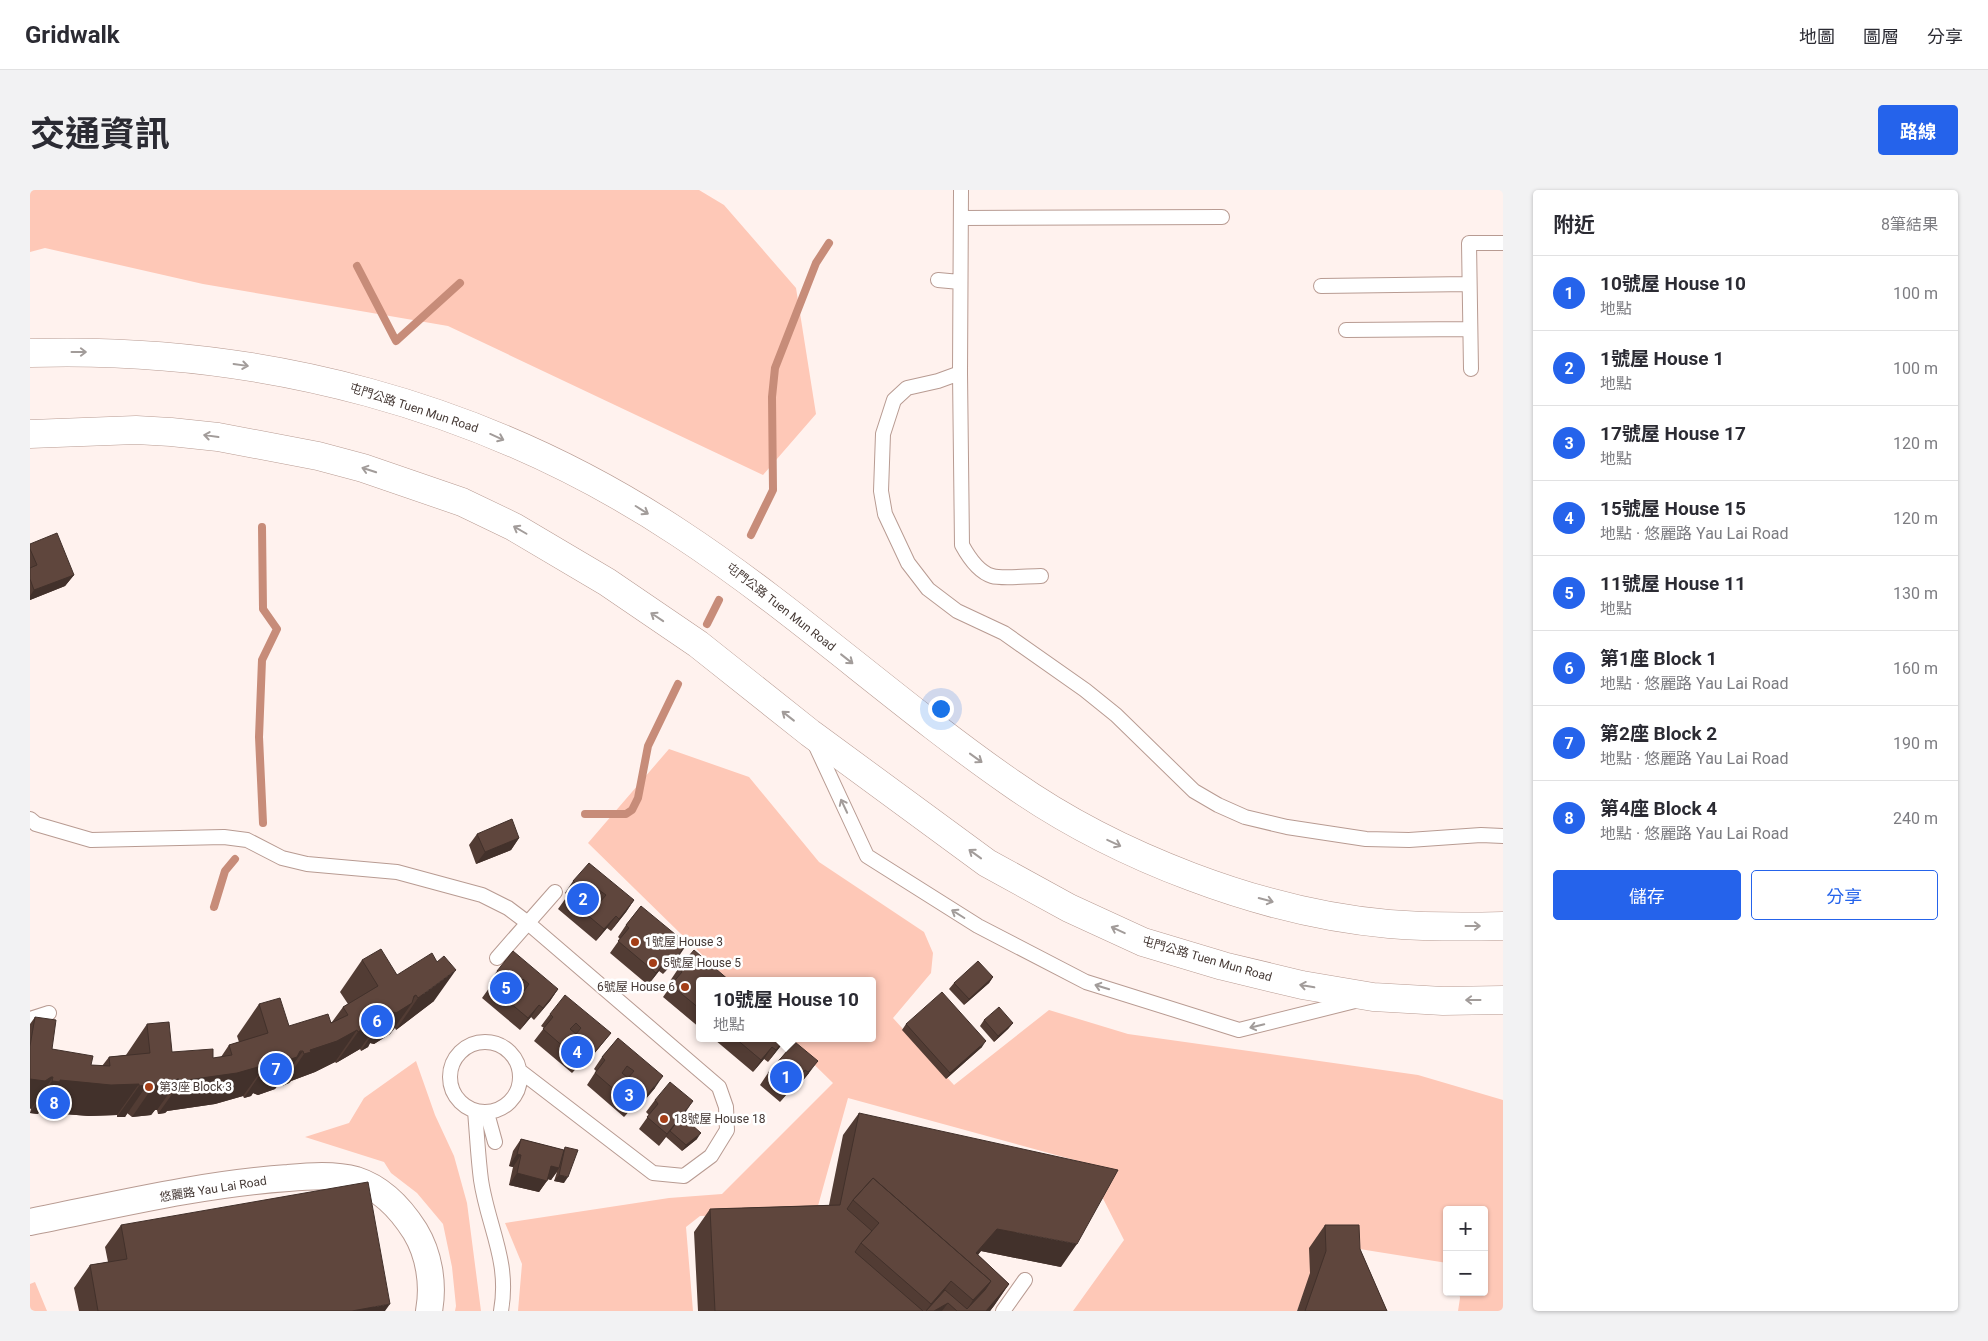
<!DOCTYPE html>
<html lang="zh-TW">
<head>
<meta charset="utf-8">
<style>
  body { margin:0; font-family:Roboto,"Noto Sans TC",sans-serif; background:#f2f2f3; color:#2b2b33 }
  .controls { position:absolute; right:15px; bottom:15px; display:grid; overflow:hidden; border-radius:5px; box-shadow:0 1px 4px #0004 }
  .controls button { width:45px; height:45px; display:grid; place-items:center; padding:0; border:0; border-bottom:1px solid #e1e1e2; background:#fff; color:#2b2b33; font:25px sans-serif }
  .you { position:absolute; left:910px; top:518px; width:18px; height:18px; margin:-12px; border:4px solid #fff; border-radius:50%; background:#1a73e8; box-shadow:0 0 0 8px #1a73e833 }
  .badge { display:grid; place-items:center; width:32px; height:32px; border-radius:50%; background:#2563eb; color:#fff; font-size:16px; font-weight:700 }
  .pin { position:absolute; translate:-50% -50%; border:2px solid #fff; box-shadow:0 1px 5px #0006 }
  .popup { position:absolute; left:666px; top:787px; width:180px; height:65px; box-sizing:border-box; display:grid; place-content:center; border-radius:5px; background:#fff; filter:drop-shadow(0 1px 4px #0005); font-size:16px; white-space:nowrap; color:#7c7c81 }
  .popup b { font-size:19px; color:#2b2b33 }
  .popup::after { content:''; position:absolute; left:50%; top:100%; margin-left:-10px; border:10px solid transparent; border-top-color:#fff }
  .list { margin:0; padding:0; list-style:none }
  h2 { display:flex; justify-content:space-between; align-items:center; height:65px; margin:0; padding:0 20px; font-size:21px }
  h2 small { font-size:16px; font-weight:400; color:#7c7c81 }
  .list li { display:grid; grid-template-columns:32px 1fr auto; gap:15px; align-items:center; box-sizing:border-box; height:75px; padding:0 20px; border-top:1px solid #e1e1e2 }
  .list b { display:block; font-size:19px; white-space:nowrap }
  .list p { margin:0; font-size:16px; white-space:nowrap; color:#7c7c81 }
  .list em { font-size:16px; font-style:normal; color:#7c7c81 }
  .actions { display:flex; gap:10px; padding:15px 20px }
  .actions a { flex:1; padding:11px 0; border:1px solid #2563eb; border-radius:5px; text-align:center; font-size:18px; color:#2563eb }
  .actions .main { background:#2563eb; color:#fff }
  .map { position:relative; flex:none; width:1473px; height:1121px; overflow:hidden; border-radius:5px }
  header { display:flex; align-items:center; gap:30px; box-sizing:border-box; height:70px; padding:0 25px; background:#fff; border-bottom:1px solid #e1e1e2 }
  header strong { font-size:24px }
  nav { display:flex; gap:28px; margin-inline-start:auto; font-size:18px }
  .intro { display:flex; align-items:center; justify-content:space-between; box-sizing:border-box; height:120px; padding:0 30px }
  h1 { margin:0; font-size:35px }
  .button { padding:12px 22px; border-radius:5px; background:#2563eb; color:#fff; font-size:18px; font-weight:700 }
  main { display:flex; gap:30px; padding:0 30px }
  aside { flex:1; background:#fff; border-radius:5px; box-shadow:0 1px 4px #0004 }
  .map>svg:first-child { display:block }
  .green { fill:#fec8b7 }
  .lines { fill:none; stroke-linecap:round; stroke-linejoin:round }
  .stream { stroke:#c78c79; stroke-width:8 }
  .lane-casing { stroke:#b89b92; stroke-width:16 }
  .street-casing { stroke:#b89b92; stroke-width:28 }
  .highway-casing { stroke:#b89b92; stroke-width:29 }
  .lane { stroke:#fff; stroke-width:14 }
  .street { stroke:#fff; stroke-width:26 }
  .highway { stroke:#fff; stroke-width:28 }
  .wall { fill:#523c34 }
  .shaded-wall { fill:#42312b }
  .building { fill:#5f463d; stroke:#42312b; fill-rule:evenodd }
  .oneway { stroke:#a29c9a }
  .poi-dot { fill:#a43e17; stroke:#fff; stroke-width:2 }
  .labels { text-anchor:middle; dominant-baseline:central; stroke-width:5; stroke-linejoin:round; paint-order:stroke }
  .street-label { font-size:12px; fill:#453935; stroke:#fff }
  .poi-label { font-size:12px; fill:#453935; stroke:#fff; text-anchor:start }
</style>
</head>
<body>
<header>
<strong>Gridwalk</strong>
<nav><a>地圖</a><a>圖層</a><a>分享</a></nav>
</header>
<div class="intro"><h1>交通資訊</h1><a class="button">路線</a></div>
<main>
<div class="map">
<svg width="1473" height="1121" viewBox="0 0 1473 1121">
  <rect width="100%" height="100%" fill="#fff2ee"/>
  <path class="green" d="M0 0H669L694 15 766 98 786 224 733 285 418 136 173 94 15 58 0 62Z
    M639 559 719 587 789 672 894 742 903 763 901 783 863 828 924 895 1019 820 1098 844 1388 885 1473 910V1121H1428L1430 1108 1429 1102H1454V1020H1417V1073L1292 1053 1267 1121H1043L1094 1050 1055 973 818 908 786 1023 670 1026 656 1037 663 1121H488L492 1074 475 1033 639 1008 692 1004 803 893 757 848H842V791H699L558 653Z
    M386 871 405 925 424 966 437 1013 451 1121H425L426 1116 422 1077 413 1034 387 1003 361 983 354 972 275 947 319 933 334 908Z
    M5 1092 17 1121H0V1094Z"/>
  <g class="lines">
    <path class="stream" d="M327 76 366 151 430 93
      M232 337 233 419 247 439 232 470 229 547 233 633
      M721 345 743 300 742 207 745 178 786 73 799 53
      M677 434 689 410
      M555 624H596L602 620 608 608 618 556 648 494
      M184 717 195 681 205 669"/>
    <g class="lane-casing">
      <path id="lane" d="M931 0 930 183 932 355C938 366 948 382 962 386 972 389 999 386 1011 386
        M931 28 1192 27
        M908 90 930 92
        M1291 96 1439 94
        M1316 140 1440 139
        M1441 179 1439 53H1473
        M930 183 908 191 877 198 864 210 853 244 851 301 855 324 878 373 898 399 927 421 974 443 1055 500 1086 525 1164 601 1188 615 1215 627 1257 637 1336 649 1379 650 1451 645 1473 646
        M784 552 837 666 948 736 1056 792 1209 840 1325 811
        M0 629 6 634 61 650 194 647 217 650 252 668 277 674 367 682 452 705 478 718 498 733 689 897 696 917 697 940 681 966 654 986 623 983 490 881
        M467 768 525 702
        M0 829 19 823
        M420 887a35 35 0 1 1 70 0a35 35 0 1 1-70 0Z
        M445 921C447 944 448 967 451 990 458 1037 480 1071 471 1121
        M457 923 465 952
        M973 1121 995 1090"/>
    </g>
    <g class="street-casing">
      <path id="street" d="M0 1032C85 1015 171 994 258 988 279 986 305 984 326 990 351 998 371 1019 385 1041 399 1064 404 1094 399 1121"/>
    </g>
    <g class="highway-casing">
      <path id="highway" d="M0 163C230 156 456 215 649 343 765 419 867 514 981 593 1085 666 1232 723 1359 734 1396 737 1436 737 1473 736
        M0 244 106 240 141 242 188 247 288 266 333 278 432 312 484 337 577 392 668 454 780 543 957 673 1039 718 1113 752 1193 776 1272 795 1343 807 1413 811 1473 810"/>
    </g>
    <use href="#lane" class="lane"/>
    <use href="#street" class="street"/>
    <use href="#highway" class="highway"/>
  </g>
  <path class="wall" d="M0 354 44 385 35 396 0 410Z
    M447 644 489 648 481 660 446 674 439 655Z
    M543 691 604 710 596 722 581 741 577 738 566 751 528 719 538 705 535 703Z
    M611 716 649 766 633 784 629 781 618 795 580 763 590 749 588 747 596 735Z
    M332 770 367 785 404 811 366 840 365 838 360 844 344 854 340 853 338 857 331 861 330 859 306 873 305 872 285 882 261 891 259 893 252 896 251 892H250L245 899 228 905 223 903 221 906 214 908 213 906 185 914 137 921 135 923 128 924 127 920H125L121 925 102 927 97 923 95 927H87V925L59 926 9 922 8 924 0 923 1 919 0 918V834L5 827 22 859 61 875 72 876 79 867 96 865 117 834 142 862 183 868 191 867 199 855 209 852 207 846 229 814 259 836 302 832 313 817 318 814 310 802Z
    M648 779 700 791H670V838L633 807 643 793 640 791Z
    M467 781 528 799 520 811 504 830 501 827 490 840 452 808 462 794 459 792Z
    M963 787 959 793 934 815 919 799 924 793Z
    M520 824 581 843 572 854 557 873 553 870 542 883 504 851 514 838 511 836Z
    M954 830 983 833 978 839 964 852 950 836Z
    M876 834 952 857 916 889 872 840Z
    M588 848 625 898 609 917 605 914 594 927 557 895 566 881 564 879 572 867Z
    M686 848H757L738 872 734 869 723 882 685 850Z
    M765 852 779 883 770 894 767 892 750 912 730 895 738 883Z
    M625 910 652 927 667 949 652 961 636 947 629 956 609 939 619 925 616 922Z
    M829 923 1031 1077 951 1061 948 1065 979 1094 960 1121H668L664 1042 680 1019 799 1015 813 945Z
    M491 949 534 960 535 957 534 993 524 991 527 982 521 990 518 989 509 1002 479 995 483 977 479 976 483 961Z
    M91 1035 355 1121H49L44 1098 60 1075 78 1072 75 1057Z
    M1295 1035 1330 1059 1357 1121H1267L1280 1083 1279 1058Z"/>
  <path class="shaded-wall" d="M44 385 35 396 0 410V406L4 400Z
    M489 648 481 660 446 674 455 662Z
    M604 710 596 722 581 741 589 729Z
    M586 726 577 738 566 751 574 739Z
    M657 754 649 766 633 784 641 773Z
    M637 769 629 781 618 795 626 783Z
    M426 780 404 811 366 840 388 808Z
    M963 787 959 793 934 815 939 809Z
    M528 799 520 811 504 830 513 818Z
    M386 805 379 815 382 813 360 844 344 854 340 853 338 857 331 861 357 822Z
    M509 815 501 827 490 840 498 828Z
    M352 828 330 859 306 873 328 842Z
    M983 833 978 839 964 852 968 846Z
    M327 840 305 872 285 882 261 891 259 893 252 896 274 864 280 860Z
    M756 848H757L753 853 738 872 746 860Z
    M956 851 952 857 916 889 920 883Z
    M742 857 734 869 723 882 731 870Z
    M561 859 553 870 542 883 550 871Z
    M273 861 245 899 228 905 223 903 221 906 214 908 235 877 241 871Z
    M788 871 779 883 770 894 778 882Z
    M235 875 213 906 185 914 137 921 135 923 128 924 150 893 157 890Z
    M775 880 767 892 750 912 758 901Z
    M633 886 625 898 609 917 617 905Z
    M21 887H23L1 919 0 918V889Z
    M147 889H149L127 920H125L121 925 102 927 124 895Z
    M30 890 109 894 87 925 59 926 9 922 8 924 0 923 22 891Z
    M116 891H119L116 895H117L95 927H87L109 896Z
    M614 902 605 914 594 927 602 915Z
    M663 911 655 923 640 942V941L629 956 637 944Z
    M671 943 667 949 652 961 656 955Z
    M487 964 491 965 483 977 479 976Z
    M521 976 529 978 521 990 512 988Z
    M487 983 517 991 509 1002 479 995Z
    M529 985 538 987 534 993 524 991Z
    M967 1039 1047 1054 1031 1077 951 1061 934 1081 946 1063Z
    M921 1091 900 1121H896L901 1114Z
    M961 1091 940 1121H936L943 1110Z
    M979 1094 964 1116 960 1121H956Z
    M918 1113 912 1121H904Z
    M360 1114 355 1121H322Z"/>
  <path class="building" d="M27 343 44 385 4 400 0 389V378L7 375 0 359V354Z
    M482 629 489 648 455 662 447 644Z
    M559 673 604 710 589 729 586 726 574 739 536 707 547 694 543 691ZM569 700 576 705 570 712 564 707Z
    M611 716 657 754 641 773 637 769 626 783 588 751 599 738 596 735ZM621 744 628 749 622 756 616 750Z
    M351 759 367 785 402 763 407 772 414 766 426 780 388 808 386 805 384 806 382 813 366 823 360 821 357 822 360 826 353 829 352 828 328 842 327 840 307 851 280 860 281 862 274 864 273 861H270L267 867 249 873 241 871 242 875 235 877V875L207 883 157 890V892L150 893 149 889H147L143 894 124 895 119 891H116L117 895 109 896V894L81 895 30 890V892L22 891 23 887H21L15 891 0 889V856L5 827 26 830 22 859 63 866 61 875 80 876 79 867 120 863 117 834 139 832 142 862 183 859V868L202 865 199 855 238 843 229 814 250 808 259 836 298 824 301 833 318 825 313 817 348 796 332 770Z
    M664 760 700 791H678L674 788 672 791H670V794L669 795 670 796V819L641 795 652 782 648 779Z
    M483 761 528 799 513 818 509 815 498 828 460 796 471 783 467 781ZM493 789 499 794 494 801 488 796Z
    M948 771 963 787 939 809 924 793Z
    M912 802 956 851 920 883 876 834Z
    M535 805 581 843 565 862 561 859 550 871 513 839 523 827 520 824ZM546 833 551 838 546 844 540 839Z
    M969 817 983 833 968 846 954 830Z
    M588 848 633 886 617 905 614 902 602 915 565 883 575 870 572 867ZM597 876 604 881 598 888 592 883Z
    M705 848H756L746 860 742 857 731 870Z
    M765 852 788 871 778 882 775 880 758 901 738 883Z
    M640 892 663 911 637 944 617 927 628 914 625 910Z
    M829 923 1088 980 1047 1054 967 1039 946 1063 979 1094 956 1121H927L918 1113 904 1121H896L915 1100 937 1119 955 1100 961 1091 843 988 823 1010 817 1019 842 1041 831 1053 825 1062 893 1121H685L680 1019 810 1015Z
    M652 926 671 943 656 955 640 941Z
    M491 949 534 960 529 978 521 976 517 991 487 983 491 965 487 964Z
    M535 957 548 960 538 987 529 985Z
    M843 988 961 1091 943 1110 921 1091 901 1114 831 1053 849 1033 823 1010Z
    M338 992 360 1114 322 1121H68L60 1075 97 1069 91 1035Z
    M1295 1035H1329L1330 1059 1357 1121H1275L1296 1061Z"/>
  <defs><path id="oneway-shaft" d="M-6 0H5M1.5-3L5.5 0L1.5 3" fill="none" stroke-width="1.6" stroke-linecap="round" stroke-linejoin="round" transform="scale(1.25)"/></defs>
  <g class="oneway">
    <use href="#oneway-shaft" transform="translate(49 162)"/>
    <use href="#oneway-shaft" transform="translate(211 175) rotate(8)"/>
    <use href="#oneway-shaft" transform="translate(181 246) rotate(-172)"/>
    <use href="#oneway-shaft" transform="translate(467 247) rotate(24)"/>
    <use href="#oneway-shaft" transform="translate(339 280) rotate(-162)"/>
    <use href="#oneway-shaft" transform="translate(612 320) rotate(32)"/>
    <use href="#oneway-shaft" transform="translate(490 340) rotate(-150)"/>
    <use href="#oneway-shaft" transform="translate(627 427) rotate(-146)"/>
    <use href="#oneway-shaft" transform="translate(817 469) rotate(38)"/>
    <use href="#oneway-shaft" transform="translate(758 526) rotate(-142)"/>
    <use href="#oneway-shaft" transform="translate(946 568) rotate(36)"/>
    <use href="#oneway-shaft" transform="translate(814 616) rotate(-115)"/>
    <use href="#oneway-shaft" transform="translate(1084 653) rotate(25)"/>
    <use href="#oneway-shaft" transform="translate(945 664) rotate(-144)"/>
    <use href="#oneway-shaft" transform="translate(1236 710) rotate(15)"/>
    <use href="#oneway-shaft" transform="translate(928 724) rotate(-148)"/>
    <use href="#oneway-shaft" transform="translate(1443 736)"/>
    <use href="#oneway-shaft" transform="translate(1088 740) rotate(-155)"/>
    <use href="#oneway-shaft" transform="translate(1277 796) rotate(-170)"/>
    <use href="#oneway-shaft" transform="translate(1072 797) rotate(-163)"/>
    <use href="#oneway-shaft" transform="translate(1443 810) rotate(180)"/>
    <use href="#oneway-shaft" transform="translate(1227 836) rotate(166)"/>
  </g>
  <g class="poi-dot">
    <circle cx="605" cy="752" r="5"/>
    <circle cx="623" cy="773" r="5"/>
    <circle cx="655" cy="797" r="5"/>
    <circle cx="119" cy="897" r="5"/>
    <circle cx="634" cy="929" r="5"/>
  </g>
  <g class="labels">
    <g class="street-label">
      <text transform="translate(384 218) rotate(18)">屯門公路 Tuen Mun Road</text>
      <text transform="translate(751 417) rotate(38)">屯門公路 Tuen Mun Road</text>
      <text transform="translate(1177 769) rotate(16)">屯門公路 Tuen Mun Road</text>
      <text transform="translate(183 999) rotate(-9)">悠麗路 Yau Lai Road</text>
    </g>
    <g class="poi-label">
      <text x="615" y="752">1號屋 House 3</text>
      <text x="633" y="773">5號屋 House 5</text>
      <text x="645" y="797" text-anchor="end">6號屋 House 6</text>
      <text x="129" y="897">第3座 Block 3</text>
      <text x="644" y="929">18號屋 House 18</text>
    </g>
  </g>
</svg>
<div class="controls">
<button>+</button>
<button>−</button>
</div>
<div class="you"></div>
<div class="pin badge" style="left:756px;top:887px">1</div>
<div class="popup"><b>10號屋 House 10</b>地點</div>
<div class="pin badge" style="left:553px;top:709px">2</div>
<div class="pin badge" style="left:599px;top:905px">3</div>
<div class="pin badge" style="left:547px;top:862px">4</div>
<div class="pin badge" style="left:476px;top:798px">5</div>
<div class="pin badge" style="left:347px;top:831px">6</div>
<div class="pin badge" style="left:246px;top:879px">7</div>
<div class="pin badge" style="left:24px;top:913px">8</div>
</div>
<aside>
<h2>附近<small>8筆結果</small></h2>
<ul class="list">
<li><span class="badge">1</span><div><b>10號屋 House 10</b><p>地點</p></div><em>100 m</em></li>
<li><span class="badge">2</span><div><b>1號屋 House 1</b><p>地點</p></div><em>100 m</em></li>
<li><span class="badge">3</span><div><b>17號屋 House 17</b><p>地點</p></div><em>120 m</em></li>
<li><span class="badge">4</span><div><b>15號屋 House 15</b><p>地點 · 悠麗路 Yau Lai Road</p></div><em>120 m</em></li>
<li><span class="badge">5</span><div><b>11號屋 House 11</b><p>地點</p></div><em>130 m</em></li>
<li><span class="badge">6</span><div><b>第1座 Block 1</b><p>地點 · 悠麗路 Yau Lai Road</p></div><em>160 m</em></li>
<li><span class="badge">7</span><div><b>第2座 Block 2</b><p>地點 · 悠麗路 Yau Lai Road</p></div><em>190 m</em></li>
<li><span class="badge">8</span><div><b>第4座 Block 4</b><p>地點 · 悠麗路 Yau Lai Road</p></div><em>240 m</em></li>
</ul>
<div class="actions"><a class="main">儲存</a><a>分享</a></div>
</aside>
</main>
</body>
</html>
